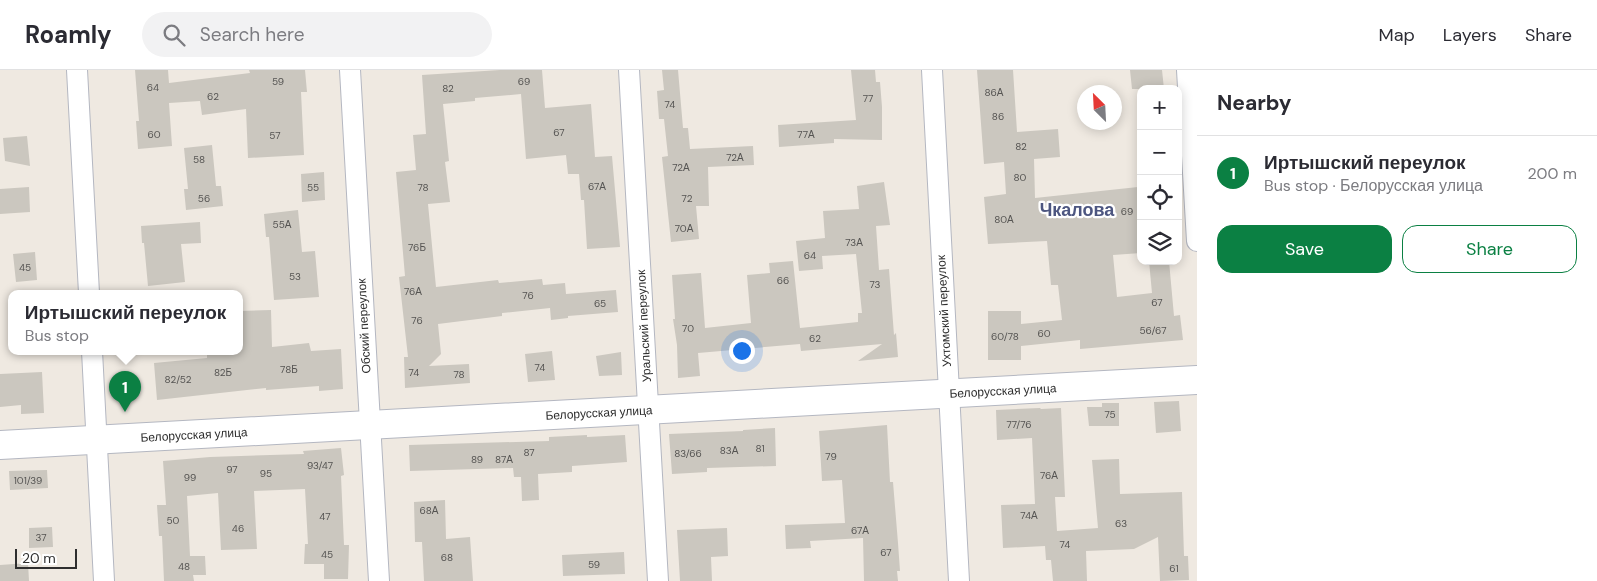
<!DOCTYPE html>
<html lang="en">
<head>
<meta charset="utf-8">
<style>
  body { margin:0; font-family:"DM Sans",sans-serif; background:#f2f2f3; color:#2b2b33 }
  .controls { position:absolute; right:15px; top:15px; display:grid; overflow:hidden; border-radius:10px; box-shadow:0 2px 12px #0003 }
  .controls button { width:45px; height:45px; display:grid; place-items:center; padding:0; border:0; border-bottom:1px solid #e1e1e2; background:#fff; color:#2b2b33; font:25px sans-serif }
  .compass { position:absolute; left:1077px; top:15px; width:45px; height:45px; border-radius:50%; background:#fff; box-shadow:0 2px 12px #0003; rotate:336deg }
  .scale { position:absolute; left:15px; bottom:12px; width:62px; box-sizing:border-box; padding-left:5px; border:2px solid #2e2e2e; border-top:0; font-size:14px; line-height:18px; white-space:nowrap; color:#2e2e2e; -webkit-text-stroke:4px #fff; paint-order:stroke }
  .you { position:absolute; left:741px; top:280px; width:18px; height:18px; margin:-12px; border:4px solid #fff; border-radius:50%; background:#1a73e8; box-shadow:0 0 0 8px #1a73e833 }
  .badge { display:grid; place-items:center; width:32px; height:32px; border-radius:50%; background:#0b8043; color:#fff; font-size:16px; font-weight:700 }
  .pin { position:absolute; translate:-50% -41px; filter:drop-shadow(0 1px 2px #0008) }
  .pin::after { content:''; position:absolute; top:26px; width:18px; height:15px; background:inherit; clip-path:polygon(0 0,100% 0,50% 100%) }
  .popup { position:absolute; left:8px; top:220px; width:235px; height:65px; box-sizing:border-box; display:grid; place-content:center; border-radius:10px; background:#fff; filter:drop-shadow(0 1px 4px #0005); font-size:16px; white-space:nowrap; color:#7c7c81 }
  .popup b { font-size:19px; color:#2b2b33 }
  .popup::after { content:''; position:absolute; left:50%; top:100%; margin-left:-10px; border:10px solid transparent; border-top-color:#fff }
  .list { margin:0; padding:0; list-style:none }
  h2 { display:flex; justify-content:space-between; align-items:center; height:65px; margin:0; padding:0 20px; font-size:21px }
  h2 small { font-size:16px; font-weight:400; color:#7c7c81 }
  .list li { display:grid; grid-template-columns:32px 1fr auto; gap:15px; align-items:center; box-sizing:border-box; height:75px; padding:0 20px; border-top:1px solid #e1e1e2 }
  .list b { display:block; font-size:19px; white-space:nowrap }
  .list p { margin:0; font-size:16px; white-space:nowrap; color:#7c7c81 }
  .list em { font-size:16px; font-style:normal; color:#7c7c81 }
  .actions { display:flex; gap:10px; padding:15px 20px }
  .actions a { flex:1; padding:11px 0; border:1px solid #0b8043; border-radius:15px; text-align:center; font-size:18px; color:#0b8043 }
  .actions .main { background:#0b8043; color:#fff }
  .icon { flex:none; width:28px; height:28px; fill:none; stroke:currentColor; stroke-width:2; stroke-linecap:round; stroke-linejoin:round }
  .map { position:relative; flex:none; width:1197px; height:511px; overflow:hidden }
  header { display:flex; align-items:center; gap:30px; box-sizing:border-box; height:70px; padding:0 25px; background:#fff; border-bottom:1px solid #e1e1e2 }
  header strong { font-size:24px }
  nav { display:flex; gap:28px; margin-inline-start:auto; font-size:18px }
  .search { width:350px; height:45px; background:#f2f2f3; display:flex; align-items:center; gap:12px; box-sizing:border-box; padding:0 18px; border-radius:28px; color:#7c7c81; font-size:19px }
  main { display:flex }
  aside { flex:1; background:#fff }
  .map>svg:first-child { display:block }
  .building { fill:#cbc7bf }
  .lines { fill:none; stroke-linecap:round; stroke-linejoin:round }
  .minor-casing { stroke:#b4b7c1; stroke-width:22 }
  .secondary-casing { stroke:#b4b7c1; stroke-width:30 }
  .minor { stroke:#fff; stroke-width:20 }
  .secondary { stroke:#fff; stroke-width:28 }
  .labels { text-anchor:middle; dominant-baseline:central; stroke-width:4.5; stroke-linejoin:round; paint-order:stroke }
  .number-label { font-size:10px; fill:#555452 }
  .street-label { font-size:12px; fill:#2e2e2e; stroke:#fff }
  .district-label { font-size:18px; font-weight:bold; fill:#4d5680; stroke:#fff }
</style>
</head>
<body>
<header>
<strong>Roamly</strong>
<div class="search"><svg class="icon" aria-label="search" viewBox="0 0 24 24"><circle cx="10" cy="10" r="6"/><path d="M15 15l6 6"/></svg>Search here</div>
<nav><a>Map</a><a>Layers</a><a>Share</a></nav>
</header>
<main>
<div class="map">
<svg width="1197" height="511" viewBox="0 0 1197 511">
  <rect width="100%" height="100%" fill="#efe9e1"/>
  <path class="building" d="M135 0H168L169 13 250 3 249 0H305L307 22H301L304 85 248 88 246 39 202 45 200 31 169 33 172 76 138 79 136 51H139Z
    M500 0H542L545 38 591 34 595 87 612 86 620 177 587 179 584 130H581L579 104H568L566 85 526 89 521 24 475 28V31L443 34 449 91 445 92 450 132 428 134 436 217 498 210 499 213 542 209 543 215 565 213 566 224 616 220 618 242 568 246V248L551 250 550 238 502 243V246L438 254 441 284 429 296 469 294 470 313 405 318 404 287H408L399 207 405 206 396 102 416 100 413 65 426 64 422 5Z
    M662 0H678L683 58H688L690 79 753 76 754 95 708 97 709 136H696L699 169 671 172 662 87 668 86 664 49H659L657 21 664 20Z
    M851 0H875L876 12H880L882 37V70L834 69V73L779 77 778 55 856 50Z
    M977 0H1013L1017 62 1058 59 1060 87 1034 89 1035 128 1138 117 1139 127H1141V183L1113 185 1117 227 1152 223 1149 191H1169L1174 246 1180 245 1183 270 1080 279V270L1021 276V290H988V241H1021V254L1062 250 1058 215H1051L1047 171 988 174 984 127 1006 124 1004 92 984 94Z
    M1130 0H1162L1164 19H1132Z
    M27 66 30 96 5 91 3 68Z
    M212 75 216 116H221L223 136 186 140 184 119H188L184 78Z
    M324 102 325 130 302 132 301 104Z
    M884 112 890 155 876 156 879 200 889 199 894 265 896 263 898 287 858 291 882 274 801 281 800 274 698 283 700 306 678 308 677 275 673 249H675L672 205 701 203 705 258 751 253 747 205 770 203 769 193 793 191 800 258 858 252V243H862L856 184 822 186 823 199 799 201 796 171 825 168 823 141 859 139 857 116Z
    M29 117 30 142 0 144V119Z
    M298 140 302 182 315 181 319 227 274 230 269 167H266L264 144Z
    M200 152 201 173 181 174 185 212 148 216 144 173H142L141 156Z
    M35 182 37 210 16 212 13 184Z
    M271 240 272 277 309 273 311 281 341 279 343 319 319 321V316L266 320V318L157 330 154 293 207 288V284L239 281V241Z
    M552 281 555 310 528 312 525 284Z
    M621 282 622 305 599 306 596 286Z
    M42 302 44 343 21 344V335L0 337V304Z
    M1179 331 1181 361 1156 363 1154 332Z
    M1102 333H1119V356H1089L1087 337H1102Z
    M1040 338 1041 339 1061 338 1065 427H1055L1057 461 1098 458 1092 390 1119 389 1120 424 1182 422 1184 486H1188L1189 510 1160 511 1158 467 1134 479 1086 481 1087 511H1053L1051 490H1046L1045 476 1003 478 1001 435 1035 434 1032 368 997 370 996 340Z
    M887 355 890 412H893L898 473 900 501H897L898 511H864L863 468 810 471 811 478 786 479 785 455 845 453 842 410 822 411 819 361Z
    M775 358 776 396 707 398V402L672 404 669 364 743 361V360Z
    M587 365V367L625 365 627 392 572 396V402L538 404 539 430 522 431 521 407H514L513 398 410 401 409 375 549 371V367Z
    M341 378 344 405 341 406 344 475H349L348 509H324V494H304L305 474H308L305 419 254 421 257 479 221 480 218 423 187 426 190 486H205L206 505H193L194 511H164L162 466H159L157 435H166L163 391 210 387 304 384 303 381Z
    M47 400 48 418 10 420 9 401Z
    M445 430 446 469 470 467 473 511H424L422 472H415L414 432Z
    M52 457 53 477 29 478V458Z
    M727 458 728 486 711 487 712 511H680L677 460Z
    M624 482 625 504 563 506 562 485Z
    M28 493 29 511H0V495Z"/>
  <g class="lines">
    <g class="minor-casing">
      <path id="minor" d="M77 0 89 223
        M350 0 379 511
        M629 0 658 511
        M932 0 959 511
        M1187 0 1197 171
        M92 281 104 511"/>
    </g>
    <g class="secondary-casing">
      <path id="secondary" d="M0 375 1197 310"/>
    </g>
    <use href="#minor" class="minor"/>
    <use href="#secondary" class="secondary"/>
  </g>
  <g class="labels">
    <g class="number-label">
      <text x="278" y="11">59</text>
      <text x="524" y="11">69</text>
      <text x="153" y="17">64</text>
      <text x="448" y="18">82</text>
      <text x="994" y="22">86А</text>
      <text x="213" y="26">62</text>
      <text x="868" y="28">77</text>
      <text x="670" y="34">74</text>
      <text x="998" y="46">86</text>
      <text x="559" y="62">67</text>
      <text x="154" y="64">60</text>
      <text x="806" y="64">77А</text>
      <text x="275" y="65">57</text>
      <text x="1021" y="76">82</text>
      <text x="735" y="87">72А</text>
      <text x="199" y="89">58</text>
      <text x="681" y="97">72А</text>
      <text x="1020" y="107">80</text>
      <text x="597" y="116">67А</text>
      <text x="313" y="117">55</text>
      <text x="423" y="117">78</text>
      <text x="204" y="128">56</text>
      <text x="687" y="128">72</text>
      <text x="1127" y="141">69</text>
      <text x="1004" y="149">80А</text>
      <text x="282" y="154">55А</text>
      <text x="684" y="158">70А</text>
      <text x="854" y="172">73А</text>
      <text x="417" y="177">76Б</text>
      <text x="810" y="185">64</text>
      <text x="25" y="197">45</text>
      <text x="295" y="206">53</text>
      <text x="783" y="210">66</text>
      <text x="875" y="214">73</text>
      <text x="413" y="221">76А</text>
      <text x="528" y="225">76</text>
      <text x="1157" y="232">67</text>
      <text x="600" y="233">65</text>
      <text x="417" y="250">76</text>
      <text x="688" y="258">70</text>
      <text x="1153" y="260">56/67</text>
      <text x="1044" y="263">60</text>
      <text x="1005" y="266">60/78</text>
      <text x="815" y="268">62</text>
      <text x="540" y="297">74</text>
      <text x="289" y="299">78Б</text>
      <text x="223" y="302">82Б</text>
      <text x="414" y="302">74</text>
      <text x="459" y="304">78</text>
      <text x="178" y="309">82/52</text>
      <text x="1110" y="344">75</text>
      <text x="1019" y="354">77/76</text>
      <text x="760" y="378">81</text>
      <text x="729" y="380">83А</text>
      <text x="529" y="382">87</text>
      <text x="688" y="383">83/66</text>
      <text x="831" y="386">79</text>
      <text x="477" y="389">89</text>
      <text x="504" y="389">87А</text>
      <text x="320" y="395">93/47</text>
      <text x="232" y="399">97</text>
      <text x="266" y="403">95</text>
      <text x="1049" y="405">76А</text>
      <text x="190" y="407">99</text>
      <text x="28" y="410">101/39</text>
      <text x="429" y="440">68А</text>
      <text x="1029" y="445">74А</text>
      <text x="325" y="446">47</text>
      <text x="173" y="450">50</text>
      <text x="1121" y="453">63</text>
      <text x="238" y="458">46</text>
      <text x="860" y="460">67А</text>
      <text x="41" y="467">37</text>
      <text x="1065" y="474">74</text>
      <text x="886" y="482">67</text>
      <text x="327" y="484">45</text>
      <text x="447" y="487">68</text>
      <text x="594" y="494">59</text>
      <text x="184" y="496">48</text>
      <text x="1174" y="498">61</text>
    </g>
    <g class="street-label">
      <text transform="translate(944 241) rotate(-93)">Ухтомский переулок</text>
      <text transform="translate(364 256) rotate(-93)">Обский переулок</text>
      <text transform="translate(644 256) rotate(-93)">Уральский переулок</text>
      <text transform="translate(1003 321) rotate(-3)">Белорусская улица</text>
      <text transform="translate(599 343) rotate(-3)">Белорусская улица</text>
      <text transform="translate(194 365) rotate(-3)">Белорусская улица</text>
    </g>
    <g class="district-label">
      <text x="1077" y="140">Чкалова</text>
    </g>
  </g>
</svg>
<div class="controls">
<button>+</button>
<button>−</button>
<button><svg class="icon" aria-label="locate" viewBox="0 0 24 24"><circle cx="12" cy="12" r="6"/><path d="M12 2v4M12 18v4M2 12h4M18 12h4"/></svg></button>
<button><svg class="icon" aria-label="layers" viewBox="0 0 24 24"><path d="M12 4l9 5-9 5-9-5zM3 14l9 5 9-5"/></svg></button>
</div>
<svg class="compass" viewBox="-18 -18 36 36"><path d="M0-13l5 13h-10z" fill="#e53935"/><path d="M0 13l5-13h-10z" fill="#7c7c81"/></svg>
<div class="scale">20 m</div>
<div class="you"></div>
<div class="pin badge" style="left:125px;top:342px">1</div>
<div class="popup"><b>Иртышский переулок</b>Bus stop</div>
</div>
<aside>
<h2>Nearby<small></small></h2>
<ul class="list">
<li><span class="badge">1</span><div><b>Иртышский переулок</b><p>Bus stop · Белорусская улица</p></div><em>200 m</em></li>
</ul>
<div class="actions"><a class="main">Save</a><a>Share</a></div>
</aside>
</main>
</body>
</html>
